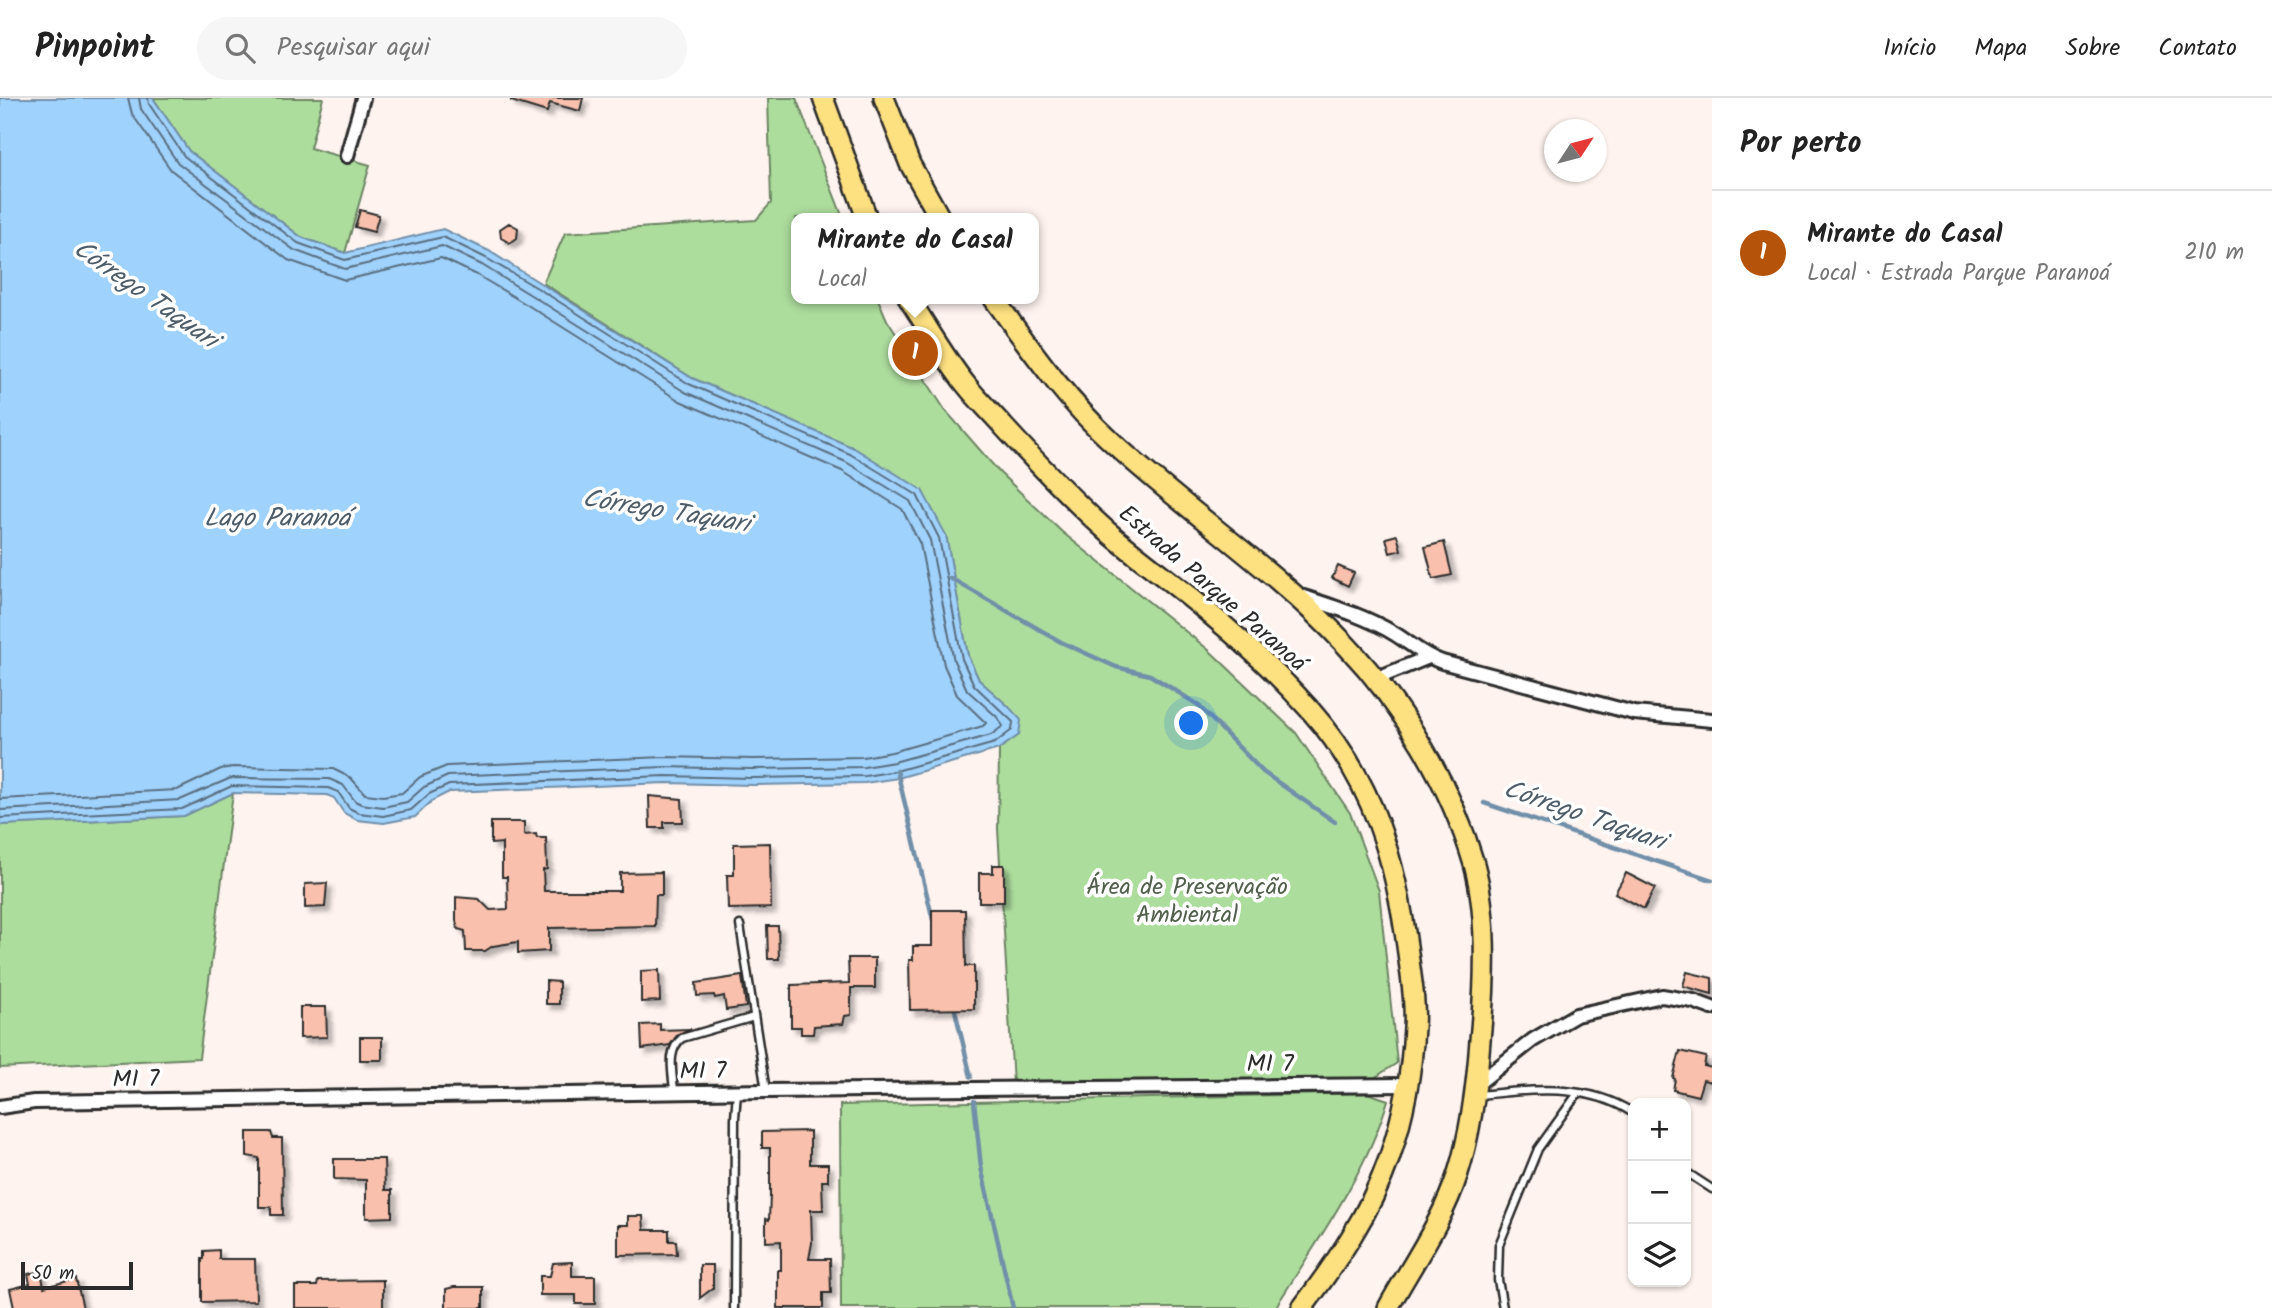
<!DOCTYPE html>
<html lang="pt">
<head>
<meta charset="utf-8">
<style>
  body { margin:0; font-family:Kalam,sans-serif; background:#f6f6f6; color:#222 }
  .controls { position:absolute; right:21px; bottom:21px; display:grid; overflow:hidden; border-radius:14px; box-shadow:0 2px 5px #0004 }
  .controls button { width:63px; height:63px; display:grid; place-items:center; padding:0; border:0; border-bottom:2px solid #e0e0e0; background:#fff; color:#222; font:35px sans-serif }
  .compass { position:absolute; left:1544px; top:21px; width:63px; height:63px; border-radius:50%; background:#fff; box-shadow:0 2px 5px #0004; rotate:54deg }
  .scale { position:absolute; left:21px; bottom:18px; width:112px; box-sizing:border-box; padding-left:7px; border:4px solid #2b2b2b; border-top:0; font-size:19px; line-height:24px; white-space:nowrap; color:#2b2b2b; -webkit-text-stroke:5px #fff; paint-order:stroke }
  .you { position:absolute; left:1192px; top:626px; width:24px; height:24px; margin:-18px; border:5px solid #fff; border-radius:50%; background:#1a73e8; box-shadow:0 0 0 10px #1a73e833 }
  .badge { display:grid; place-items:center; width:46px; height:46px; border-radius:50%; background:#b45309; color:#fff; font-size:23px; font-weight:700 }
  .pin { position:absolute; translate:-50% -50%; border:4px solid #fff; box-shadow:0 2px 7px #0006 }
  .popup { position:absolute; left:791px; top:115px; width:248px; height:91px; box-sizing:border-box; display:grid; place-content:center; border-radius:14px; background:#fff; filter:drop-shadow(0 2px 5px #0005); font-size:23px; white-space:nowrap; color:#767676 }
  .popup b { font-size:26px; color:#222 }
  .popup::after { content:''; position:absolute; left:50%; top:100%; margin-left:-14px; border:14px solid transparent; border-top-color:#fff }
  .list { margin:0; padding:0; list-style:none }
  h2 { display:flex; justify-content:space-between; align-items:center; height:91px; margin:0; padding:0 28px; font-size:30px }
  h2 small { font-size:23px; font-weight:400; color:#767676 }
  .list li { display:grid; grid-template-columns:46px 1fr auto; gap:21px; align-items:center; box-sizing:border-box; height:126px; padding:0 28px; border-top:2px solid #e0e0e0 }
  .list b { display:block; font-size:26px; white-space:nowrap }
  .list p { margin:0; font-size:23px; white-space:nowrap; color:#767676 }
  .list em { font-size:23px; font-style:normal; color:#767676 }
  .icon { flex:none; width:38px; height:38px; fill:none; stroke:currentColor; stroke-width:2; stroke-linecap:round; stroke-linejoin:round }
  .map { position:relative; flex:none; width:1712px; height:1210px; overflow:hidden }
  header { display:flex; align-items:center; gap:42px; box-sizing:border-box; height:98px; padding:0 35px; background:#fff; border-bottom:2px solid #e0e0e0 }
  header strong { font-size:33px }
  nav { display:flex; gap:38px; margin-inline-start:auto; font-size:24px }
  .search { width:490px; height:63px; background:#f6f6f6; display:flex; align-items:center; gap:18px; box-sizing:border-box; padding:0 24px; border-radius:38px; color:#767676; font-size:26px }
  main { display:flex }
  aside { flex:1; background:#fff }
  .map>svg:first-child { display:block }
  .green { fill:#addd9d; stroke:#6c8464; stroke-width:2 }
  .water { fill:#9fd2fd; stroke:#718fa9; stroke-width:2 }
  .lines { fill:none; stroke-linecap:round; stroke-linejoin:round }
  .shore { stroke:#596e7f; stroke-width:2 }
  .stream { stroke:#718fa9; stroke-width:4.5 }
  .building { fill:#f9c1ad; stroke:#2b2b2b; stroke-width:2; filter:url(#shadow) }
  .lane-casing { stroke:#2b2b2b; stroke-width:11 }
  .street-casing { stroke:#2b2b2b; stroke-width:18 }
  .primary-casing { stroke:#2b2b2b; stroke-width:24 }
  .lane { stroke:#fff; stroke-width:6 }
  .street { stroke:#fff; stroke-width:12 }
  .primary { stroke:#fde080; stroke-width:19 }
  .labels { text-anchor:middle; dominant-baseline:central; stroke-width:7; stroke-linejoin:round; paint-order:stroke }
  .street-label { font-size:24px; fill:#2b2b2b; stroke:#fff }
  .park-label { font-size:24px; fill:#52604d; stroke:#fff }
  .water-label { font-size:26px; font-style:italic; fill:#4e5d6a; stroke:#fff }
</style>
</head>
<body>
<header>
<strong>Pinpoint</strong>
<div class="search"><svg class="icon" aria-label="search" viewBox="0 0 24 24"><circle cx="10" cy="10" r="6"/><path d="M15 15l6 6"/></svg>Pesquisar aqui</div>
<nav><a>Início</a><a>Mapa</a><a>Sobre</a><a>Contato</a></nav>
</header>
<main>
<div class="map">
<svg width="1712" height="1210" viewBox="0 0 1712 1210">
  <defs>
    <filter id="shadow"><feDropShadow dx="5" dy="5" stdDeviation="2" flood-color="#0004"/></filter>
  </defs>
  <rect width="100%" height="100%" fill="#fef3ef"/>
  <filter id="ink" filterUnits="userSpaceOnUse"><feTurbulence type="fractalNoise" baseFrequency=".0143" numOctaves="2"/><feDisplacementMap in="SourceGraphic" scale="14" xChannelSelector="R" yChannelSelector="G"/><feConvolveMatrix kernelMatrix="1 2 1 2 8 2 1 2 1" color-interpolation-filters="sRGB"/></filter>
  <g filter="url(#ink)">
    <path class="green" d="M153 0H323L310 50 370 67 345 155 301 139 189 53Z
      M768 0H796L843 120H796V201H878L887 222 945 312 1000 375 1062 434 1210 553 1296 635 1350 715 1379 793 1397 965 1363 987 1013 986 998 731 999 651 1019 637 1008 608 979 582 968 558 946 437 854 350 692 280 543 185 565 135 756 122 771 105Z
      M233 695 199 960 0 970V727L184 718Z
      M1367 995 1388 1002C1366 1076 1316 1145 1275 1210H841L840 1007Z"/>
    <path class="water" d="M0 0H153L189 53 301 139 345 155 443 131 489 153 692 280 854 350 922 392 946 437 968 558 979 582 1008 608 1021 622 1019 637 999 651 898 680 865 685 753 687 666 685 449 694 433 702 415 719 384 725 357 722 344 715 334 700 327 697 233 695 184 718 0 727Z"/>
    <g class="lines">
      <path class="shore" d="M0 701 177 692 221 671 233 669 333 671 351 680 365 696 383 698 402 695 420 679 447 668 665 659 752 661 863 659 892 654 983 628 986 625 957 597 944 567 920 446 902 411 842 373 680 303 529 208 477 177 441 160 345 182 288 162 171 72 132 16 128 0
        M0 712 180 702 231 680 329 681 343 687 355 703 361 706 383 709 407 704 424 689 448 678 665 669 752 671 864 669 894 664 991 637 1003 628 997 619 967 592 954 563 930 442 910 403 846 364 685 294 534 199 482 167 442 148 345 171 294 152 178 65 141 11 139 0
        M0 720 182 711 232 688 328 690 338 694 349 710 359 715 383 718 411 712 429 696 449 687 665 678 752 680 865 678 896 673 995 645 1012 632 1013 624 974 587 962 561 939 440 917 397 850 356 689 286 539 191 486 160 443 139 345 162 298 145 184 58 149 6 148 0"/>
      <path class="stream" d="M950 480 1061 544 1116 569 1150 577 1197 606 1263 674 1335 724
        M897 673 933 822
        M1484 705 1712 782
        M954 908 971 979
        M974 1003 981 1069 1013 1210"/>
    </g>
    <path class="building" d="M511 0H583L580 13 550 5 547 14 511 3Z
      M360 112 379 117 374 134 355 129Z
      M509 125 518 130 517 140 510 145 501 140 500 131Z
      M1397 437 1401 452 1390 455 1386 440Z
      M1444 444 1452 477 1433 481 1425 449Z
      M1338 468 1354 475 1348 488 1332 480Z
      M649 698 682 701 683 724H664V730H650Z
      M491 724H524V737L536 736 537 740H546L547 771 543 772 544 793H620V775L662 774V797H656L655 828 549 830V853L518 855V844L493 848 485 853H466L465 833 458 831 456 823V799L479 801 490 812 508 811 507 779H502V745L491 746Z
      M770 745 771 810 728 811 727 777H734V746Z
      M993 767H1004V804H979V775H993Z
      M1626 775 1655 790 1644 811 1615 795Z
      M327 785 325 809 305 810V786Z
      M932 812H965L966 868H974V911L910 912 909 862H913V848H932Z
      M767 828H778L779 861H768Z
      M848 860H875V890H851V917L845 918 843 926 814 928 813 936H801V929H791V887L849 885Z
      M659 872 660 903 641 904V873Z
      M1687 874 1712 880V896L1683 888Z
      M742 878 746 909 726 912 724 898 715 900 714 897 697 898 696 885Z
      M546 883 559 884V906H546Z
      M300 909H326L327 939 300 940Z
      M660 926V932L691 931 678 936 670 947 642 951 641 927Z
      M360 939H382V962H360Z
      M1680 953 1706 959 1704 968 1712 970V984L1703 982 1698 998 1673 992 1675 981 1673 980Z
      M810 1033V1066H828V1083H822L823 1112H811L812 1145 809 1161H830L831 1195H823V1210H778V1172H781V1143L766 1144V1121L769 1122 770 1097V1050H762V1034Z
      M247 1034H271L273 1040H282L283 1117H271V1109H259V1060L247 1058Z
      M334 1061H384L385 1092H392V1119L366 1120V1082L334 1081Z
      M628 1118H643L644 1132H669V1143H676L677 1156 618 1157V1127H628Z
      M219 1152V1161H255L256 1203 202 1204V1161H204V1153Z
      M572 1164V1178H595V1206H576V1197H540V1178H550L553 1165Z
      M700 1167H713V1190L700 1200Z
      M41 1173 44 1189 76 1181 83 1210H14L10 1191 30 1186 28 1176Z
      M383 1182V1210H295V1188H317L318 1183Z
      M454 1189H483V1210H446V1191Z"/>
    <g class="lines">
      <g class="lane-casing">
        <path id="lane" d="M740 827 766 993
          M674 993C673 975 666 953 682 940L754 919
          M1479 997C1530 991 1588 985 1633 1015
          M1686 1074 1712 1091
          M734 1210 735 1020 737 994
          M1503 1210 1498 1182 1499 1147 1538 1051 1578 995"/>
      </g>
      <g class="street-casing">
        <path id="street" d="M347 58 363 0
          M1298 497C1331 508 1365 518 1395 536 1411 546 1424 558 1442 564L1634 615 1712 622
          M1375 581 1429 559
          M1476 987 1533 942 1576 917 1662 898 1693 903 1712 910
          M0 1009 34 1004 766 993 1407 987"/>
      </g>
      <g class="primary-casing">
        <path id="primary" d="M823 0 867 120
          M884 0 910 66 940 120
          M909 201C928 230 945 261 967 288 978 302 992 315 1004 329 1037 365 1071 401 1108 434 1141 462 1176 487 1209 515 1245 545 1280 578 1311 613 1374 684 1396 763 1408 855 1411 879 1416 904 1414 929 1412 972 1403 1020 1389 1061 1370 1115 1336 1165 1302 1210
          M994 201C1030 250 1065 301 1110 342 1186 413 1274 470 1345 546 1403 607 1450 685 1474 766 1488 816 1485 890 1480 942 1477 985 1471 1034 1458 1075 1443 1123 1412 1166 1388 1210"/>
      </g>
      <use href="#lane" class="lane"/>
      <use href="#street" class="street"/>
      <use href="#primary" class="primary"/>
    </g>
  </g>
  <g class="labels">
    <g class="street-label">
      <text transform="translate(1212 491) rotate(41)">Estrada Parque Paranoá</text>
      <text x="1270" y="966">MI 7</text>
      <text transform="translate(703 974) rotate(-1)">MI 7</text>
      <text transform="translate(136 982) rotate(-1)">MI 7</text>
    </g>
    <g class="park-label">
      <text x="1187" y="789">Área de Preservação<tspan x="1187" dy="28">Ambiental</tspan></text>
    </g>
    <g class="water-label">
      <text transform="translate(145 197) rotate(35)">Córrego Taquari</text>
      <text transform="translate(666 414) rotate(9)">Córrego Taquari</text>
      <text x="277" y="421">Lago Paranoá</text>
      <text transform="translate(1584 718) rotate(19)">Córrego Taquari</text>
    </g>
  </g>
</svg>
<div class="controls">
<button>+</button>
<button>−</button>
<button><svg class="icon" aria-label="layers" viewBox="0 0 24 24"><path d="M12 4l9 5-9 5-9-5zM3 14l9 5 9-5"/></svg></button>
</div>
<svg class="compass" viewBox="-18 -18 36 36"><path d="M0-13l5 13h-10z" fill="#e53935"/><path d="M0 13l5-13h-10z" fill="#767676"/></svg>
<div class="scale">50 m</div>
<div class="you"></div>
<div class="pin badge" style="left:915px;top:255px">1</div>
<div class="popup"><b>Mirante do Casal</b>Local</div>
</div>
<aside>
<h2>Por perto<small></small></h2>
<ul class="list">
<li><span class="badge">1</span><div><b>Mirante do Casal</b><p>Local · Estrada Parque Paranoá</p></div><em>210 m</em></li>
</ul>
</aside>
</main>
</body>
</html>
